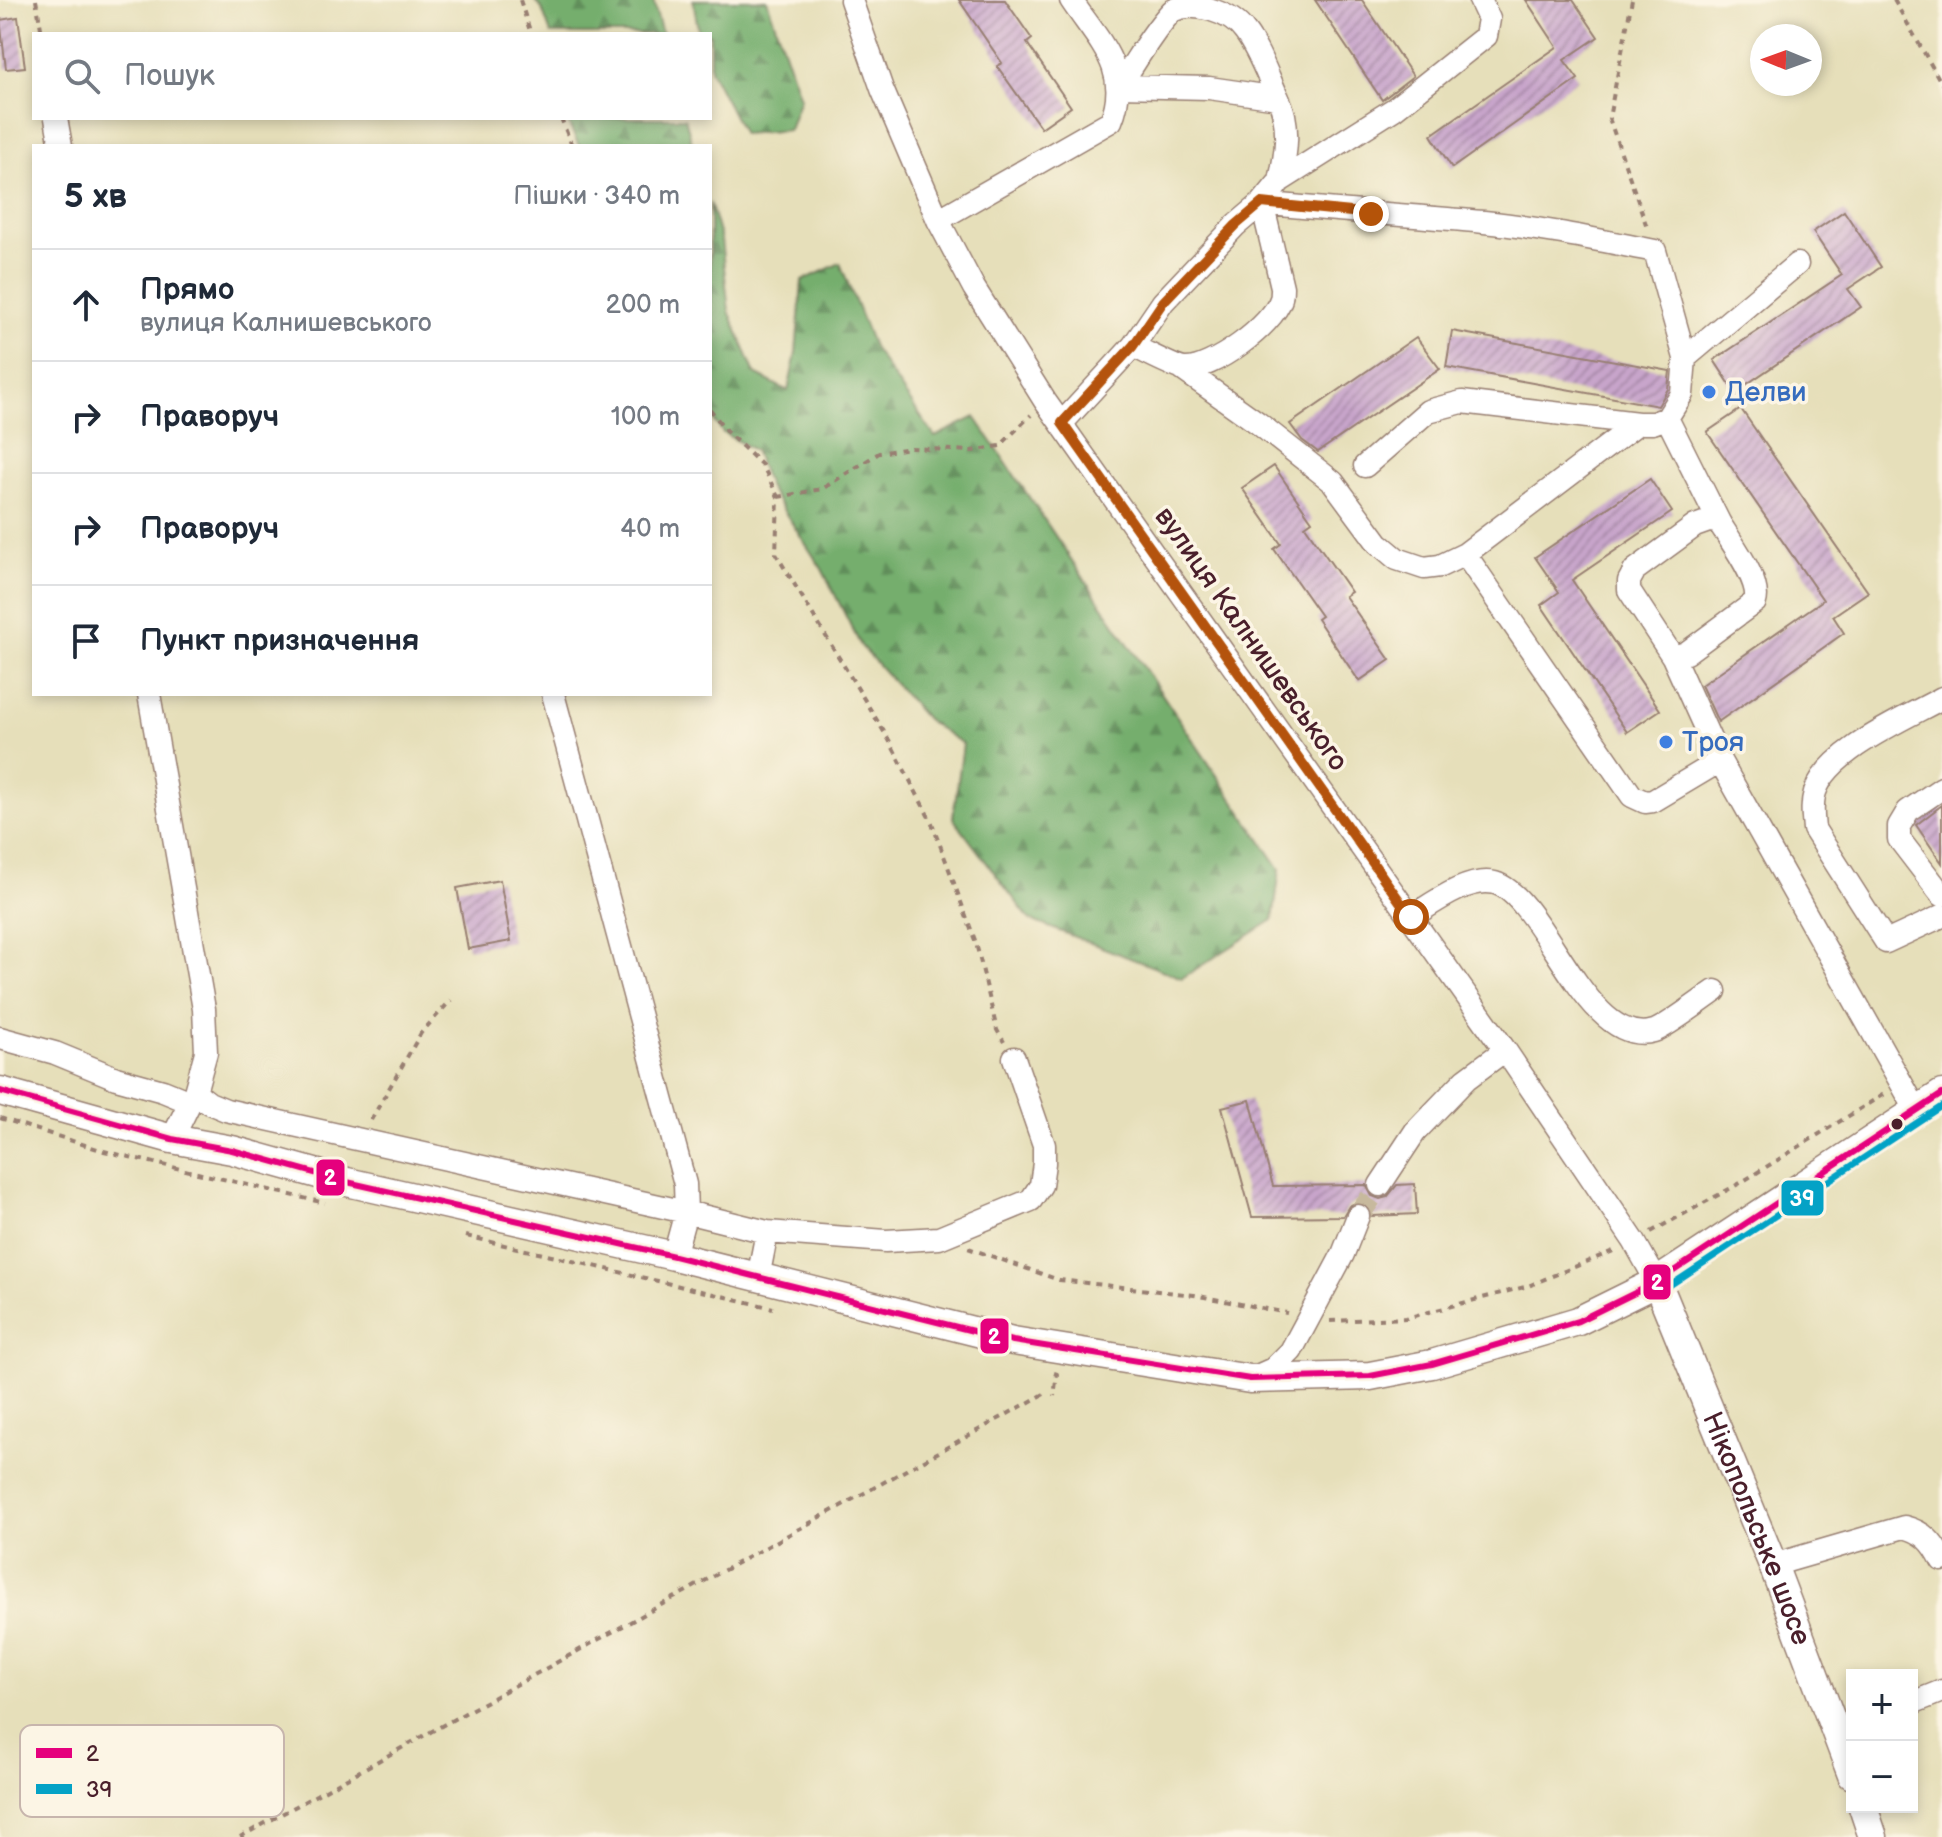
<!DOCTYPE html>
<html lang="uk">
<head>
<meta charset="utf-8">
<style>
  body { margin:0; font-family:"Balsamiq Sans",sans-serif; background:#f2f2f3; color:#1f2937 }
  .controls { position:absolute; right:24px; bottom:24px; display:grid; overflow:hidden; border-radius:0px; box-shadow:0 4px 12px #0003 }
  .controls button { width:72px; height:72px; display:grid; place-items:center; padding:0; border:0; border-bottom:2px solid #e0e1e3; background:#fff; color:#1f2937; font:40px sans-serif }
  .compass { position:absolute; left:1750px; top:24px; width:72px; height:72px; border-radius:50%; background:#fff; box-shadow:0 4px 12px #0003; rotate:271deg }
  .stop { position:absolute; width:24px; height:24px; margin:-18px; border:6px solid #b45309; border-radius:50%; background:#fff }
  .stop.end { background:#b45309; border-color:#fff; box-shadow:0 2px 8px #0008 }
  .list { margin:0; padding:0; list-style:none }
  h2 { display:flex; justify-content:space-between; align-items:center; height:104px; margin:0; padding:0 32px; font-size:34px }
  h2 small { font-size:26px; font-weight:400; color:#747a83 }
  .list li { display:grid; grid-template-columns:52px 1fr auto; gap:24px; align-items:center; box-sizing:border-box; height:112px; padding:0 32px; border-top:2px solid #e0e1e3 }
  .list b { display:block; font-size:30px; white-space:nowrap }
  .list p { margin:0; font-size:26px; white-space:nowrap; color:#747a83 }
  .list em { font-size:26px; font-style:normal; color:#747a83 }
  .icon { flex:none; width:44px; height:44px; fill:none; stroke:currentColor; stroke-width:2; stroke-linecap:round; stroke-linejoin:round }
  .map { position:relative; flex:none; width:1942px; height:1837px; overflow:hidden }
  .search { position:absolute; background:#fff; box-shadow:0 4px 12px #0003; left:32px; top:32px; width:680px; height:88px; display:flex; align-items:center; gap:20px; box-sizing:border-box; padding:0 28px; border-radius:0px; color:#747a83; font-size:30px }
  .panel { position:absolute; background:#fff; box-shadow:0 4px 12px #0003; left:32px; top:144px; width:680px; height:552px; border-radius:0px }
  .map>svg:first-child { display:block }
  .forest { fill:url(#forest-firs); stroke:#5f664c; stroke-width:2 }
  .building { fill:url(#building-hatch) }
  .lines { fill:none; stroke-linecap:round; stroke-linejoin:round }
  .minor-tunnel { stroke:#c7b99d; stroke-width:22; stroke-dasharray:22 11; stroke-linecap:butt }
  .minor-casing { stroke:#987f72; stroke-width:25 }
  .major-casing { stroke:#987f72; stroke-width:31 }
  .path { stroke:#987f72; stroke-width:4; stroke-dasharray:6 6; stroke-linecap:butt }
  .minor { stroke:#fff; stroke-width:22 }
  .major { stroke:#fff; stroke-width:28 }
  .bus-1-casing { stroke:#fcf5e5; stroke-width:12 }
  .bus-2-casing { stroke:#fcf5e5; stroke-width:12 }
  .bus-1 { stroke:#e5007d; stroke-width:6 }
  .bus-2 { stroke:#04a2c6; stroke-width:6 }
  .route { stroke:#b45309; stroke-width:10 }
  .shop-dot { fill:#3f7fe0; stroke:#fcf5e5; stroke-width:3 }
  .bus-dot { fill:#4a1f2b; stroke:#fcf5e5; stroke-width:3 }
  .labels { text-anchor:middle; dominant-baseline:central; stroke-width:7; stroke-linejoin:round; paint-order:stroke }
  .shop-label { font-size:28px; fill:#366cbe; stroke:#fcf5e5; text-anchor:start }
  .street-label { font-size:28px; fill:#4a1f2b; stroke:#fcf5e5 }
  .key { fill:#fcf5e5; stroke:#c7b5ad; stroke-width:2 }
  .key-label { font-size:22px; fill:#4a1f2b }
  .line-badge { stroke:#fcf5e5; stroke-width:3 }
  .badge-label { font-size:22px; text-anchor:middle; font-weight:bold; fill:#fff }
</style>
</head>
<body>
<div class="map">
<svg width="1942" height="1837" viewBox="0 0 1942 1837">
  <defs>
    <pattern id="forest-firs" width="22" height="20" patternUnits="userSpaceOnUse" patternTransform="scale(2)"><rect width="22" height="20" fill="#74ae6d"/><path d="M5 1l3.5 6h-7zM16 11l3.5 6h-7z" fill="#618d5a"/></pattern>
    <pattern id="building-hatch" width="6" height="6" patternUnits="userSpaceOnUse" patternTransform="scale(2)"><rect width="6" height="6" fill="#c8a5cb"/><path d="M-1 1l2-2M0 6l6-6M5 7l2-2" fill="none" stroke="#a486a5"/></pattern>
  </defs>
  <rect width="100%" height="100%" fill="#fcf5e5"/>
  <filter id="ink" filterUnits="userSpaceOnUse"><feTurbulence type="fractalNoise" baseFrequency=".0125" numOctaves="2"/><feDisplacementMap in="SourceGraphic" scale="16" xChannelSelector="R" yChannelSelector="G"/><feConvolveMatrix kernelMatrix="1 2 1 2 8 2 1 2 1" color-interpolation-filters="sRGB"/></filter>
  <filter id="wash" filterUnits="userSpaceOnUse"><feTurbulence type="fractalNoise" baseFrequency=".006" numOctaves="4" result="noise"/><feDisplacementMap in="SourceGraphic" scale="32" xChannelSelector="R" yChannelSelector="G"/><feGaussianBlur stdDeviation="1.8" result="paint"/><feColorMatrix in="noise" values="0 0 0 0 0 0 0 0 0 0 0 0 0 0 0 0 0 1.4 0 .05"/><feComposite in="paint" operator="in"/></filter>
  <g filter="url(#wash)">
    <rect width="100%" height="100%" fill="#e6dfba"/>
    <path class="forest" d="M535 0H653L662 34H551L542 9Z
      M693 0H767L800 98 789 130 743 134 710 70V34H699Z
      M566 118H685L693 146H579Z
      M710 203 721 240 729 311 755 374 788 391 796 353 802 281 840 263 874 349 935 437 975 417 1280 869 1273 920 1182 978 1030 920 953 818 963 744 928 721 861 646 822 569 769 488 754 450 723 433 710 415Z"/>
    <g id="blocks">
      <path class="building" d="M959 0H1005L1032 39 1027 43 1071 107 1041 128 997 66 1002 63Z
        M1315 0H1362L1413 76 1382 100Z
        M1526 0H1573L1598 37 1564 60 1578 79 1452 168 1431 135 1557 47Z
        M18 17 25 67 6 69 0 20Z
        M1844 211 1881 267 1848 289 1861 307 1735 392 1714 360 1842 275 1813 232Z
        M1452 331 1670 371 1668 389 1658 406 1446 367Z
        M1416 337 1440 369 1318 452 1302 440 1290 424Z
        M1741 409 1868 592 1833 616 1844 633 1718 722 1701 685 1823 600 1707 432Z
        M1274 466 1312 521 1305 526 1351 592 1345 596 1390 660 1359 681 1317 619 1321 616 1274 549 1281 544 1242 488Z
        M1650 479 1672 512 1572 580 1660 710 1627 732 1541 605 1559 592 1535 557Z
        M1942 805V863L1916 825Z
        M500 880 511 941 468 949 457 888Z
        M1250 1100 1273 1186 1366 1185 1372 1196 1380 1199 1387 1197 1397 1185 1415 1184 1417 1214 1372 1216 1368 1207 1357 1202 1349 1206 1343 1216 1252 1217 1222 1107Z"/>
    </g>
  </g>
  <g filter="url(#ink)">
    <use href="#blocks" fill-opacity="0" stroke="#987f72" stroke-width="2"/>
    <g class="lines">
      <path class="minor-tunnel" d="M1358 1216 1380 1185"/>
      <g class="minor-casing">
        <path id="minor" d="M851 0 882 89 938 220 974 288 1045 401 1505 1050 1634 1241 1657 1282
          M1278 98 1209 88 1119 86C1136 62 1151 33 1172 11 1193 0 1231 12 1245 32 1259 50 1268 77 1278 98 1291 124 1286 154 1280 181
          M56 118 61 146
          M938 220 1111 121C1132 70 1098 41 1071 0
          M1133 346C1143 351 1176 368 1184 369 1211 371 1273 325 1281 299 1282 298 1282 288 1282 287L1262 203C1336 211 1410 215 1484 222 1542 228 1598 240 1655 251L1685 358
          M1182 369 1258 423 1333 482 1378 543 1397 559 1424 568 1440 566 1465 554 1638 423
          M1667 418 1682 394 1685 358 1797 264
          M1062 423 1133 346 1163 302 1236 225 1262 203 1280 181 1394 109 1486 36 1489 19 1480 0
          M1365 466 1428 411 1462 402 1638 423H1653L1667 418 1719 522 1709 521 1695 526 1635 570 1629 581V590L1673 657 1720 761 1917 1111
          M1465 554 1632 796 1645 802 1653 801 1720 761
          M1673 657 1686 653 1755 602C1762 582 1730 541 1719 522
          M149 694 204 1009 206 1052 195 1092 172 1139
          M553 694 685 1184 686 1212 674 1256
          M1942 698C1906 718 1828 751 1815 792 1811 805 1813 817 1814 829L1886 942 1942 916
          M1942 788 1908 811 1899 826V839L1942 895
          M1411 917C1432 904 1469 876 1495 883 1544 897 1587 1051 1654 1031 1665 1028 1703 999 1715 991
          M0 1038 55 1053 116 1078 163 1091 190 1102
          M195 1092 209 1103 226 1110 686 1212 767 1232
          M1380 1185 1415 1132 1466 1079 1505 1050
          M758 1278 767 1232 886 1241 939 1238 1031 1200 1041 1185 1044 1163V1145L1014 1058
          M1255 1377 1273 1369 1291 1351 1343 1254 1358 1216
          M1773 1565 1904 1527C1924 1532 1933 1542 1942 1560
          M1912 1703 1942 1691"/>
      </g>
      <g class="major-casing">
        <g id="major">
          <path d="M0 1091 172 1139 232 1150 347 1182 674 1256 1013 1341 1250 1379 1370 1376 1432 1364 1578 1321 1657 1282 1942 1094"/>
          <path id="s1" d="M1657 1282 1773 1565 1852 1775"/>
          <path d="M1863 1807 1873 1837"/>
        </g>
      </g>
      <path class="path" d="M36 0 42 34
        M520 0 531 34
        M1632 0 1609 118 1648 230
        M1894 0 1942 84
        M561 118 572 146
        M710 409 727 432 763 466 778 497 776 554 889 740 932 823 976 943 997 1030 1004 1042
        M778 497 822 489 879 453 910 448 972 451 1000 446 1031 415
        M0 1118 104 1151 325 1203
        M371 1120 421 1033 451 1000
        M1651 1232 1742 1182 1884 1094
        M466 1236 773 1308
        M968 1248 1059 1280 1194 1295 1287 1313
        M1330 1321 1406 1318 1528 1286 1618 1249
        M1054 1373 1057 1374 1054 1396
        M240 1837 1044 1394"/>
      <use href="#minor" class="minor"/>
      <use href="#major" class="major"/>
      <g class="bus-1-casing">
        <path id="bus-1" d="M0 1091 172 1139 232 1150 347 1182 674 1256 1013 1341 1250 1379 1370 1376 1432 1364 1578 1321 1657 1282 1942 1094"/>
      </g>
      <g class="bus-2-casing">
        <path id="bus-2" d="M1663 1290 1942 1106"/>
      </g>
      <use href="#bus-1" class="bus-1"/>
      <use href="#bus-2" class="bus-2"/>
    </g>
  </g>
  <g class="lines" filter="url(#ink)">
    <path class="route" d="M1371 214 1262 203 1236 225 1163 302 1133 346 1062 423 1411 917"/>
  </g>
  <g class="shop-dot">
    <circle cx="1709" cy="392" r="8"/>
    <circle cx="1666" cy="742" r="8"/>
  </g>
  <circle class="bus-dot" cx="1897" cy="1124" r="7"/>
  <g class="labels">
    <g class="shop-label">
      <text x="1725" y="392">Делви</text>
      <text x="1682" y="742">Троя</text>
    </g>
    <g class="street-label">
      <text transform="translate(1251 639) rotate(55)">вулиця Калнишевського</text>
      <text stroke="none"><textPath href="#s1" startOffset="266">Нікопольське шосе</textPath></text>
    </g>
  </g>
  <rect x="20" y="1725" width="264" height="92" rx="12" class="key"/>
  <rect x="36" y="1748" width="36" height="10" fill="#e5007d"/>
  <rect x="36" y="1784" width="36" height="10" fill="#04a2c6"/>
  <g class="key-label">
    <text x="86" y="1761">2</text>
    <text x="86" y="1797">39</text>
  </g>
  <g class="line-badge">
    <rect x="315" y="1158" width="31" height="39" rx="8" fill="#e5007d"/>
    <rect x="1780" y="1179" width="45" height="38" rx="8" fill="#04a2c6"/>
    <rect x="1642" y="1263" width="30" height="38" rx="8" fill="#e5007d"/>
    <rect x="979" y="1317" width="31" height="38" rx="8" fill="#e5007d"/>
  </g>
  <g class="badge-label">
    <text x="330" y="1185">2</text>
    <text x="1802" y="1206">39</text>
    <text x="1657" y="1290">2</text>
    <text x="994" y="1344">2</text>
  </g>
</svg>
<div class="controls">
<button>+</button>
<button>−</button>
</div>
<svg class="compass" viewBox="-18 -18 36 36"><path d="M0-13l5 13h-10z" fill="#e53935"/><path d="M0 13l5-13h-10z" fill="#747a83"/></svg>
<div class="stop" style="left:1411px;top:917px"></div>
<div class="stop end" style="left:1371px;top:214px"></div>
<div class="search"><svg class="icon" aria-label="search" viewBox="0 0 24 24"><circle cx="10" cy="10" r="6"/><path d="M15 15l6 6"/></svg>Пошук</div>
<section class="panel">
<h2>5 хв<small>Пішки · 340 m</small></h2>
<ul class="list">
<li><svg class="icon" aria-label="ahead" viewBox="0 0 24 24"><path d="M12 20V5M6 11l6-6 6 6"/></svg><div><b>Прямо</b><p>вулиця Калнишевського</p></div><em>200 m</em></li>
<li><svg class="icon" aria-label="right" viewBox="0 0 24 24"><path d="M7 20v-9h11M14 6l5 5-5 5"/></svg><div><b>Праворуч</b></div><em>100 m</em></li>
<li><svg class="icon" aria-label="right" viewBox="0 0 24 24"><path d="M7 20v-9h11M14 6l5 5-5 5"/></svg><div><b>Праворуч</b></div><em>40 m</em></li>
<li><svg class="icon" aria-label="arrive" viewBox="0 0 24 24"><path d="M6 21V4h12l-3 4 3 4H6"/></svg><div><b>Пункт призначення</b></div></li>
</ul>
</section>
</div>
</body>
</html>
